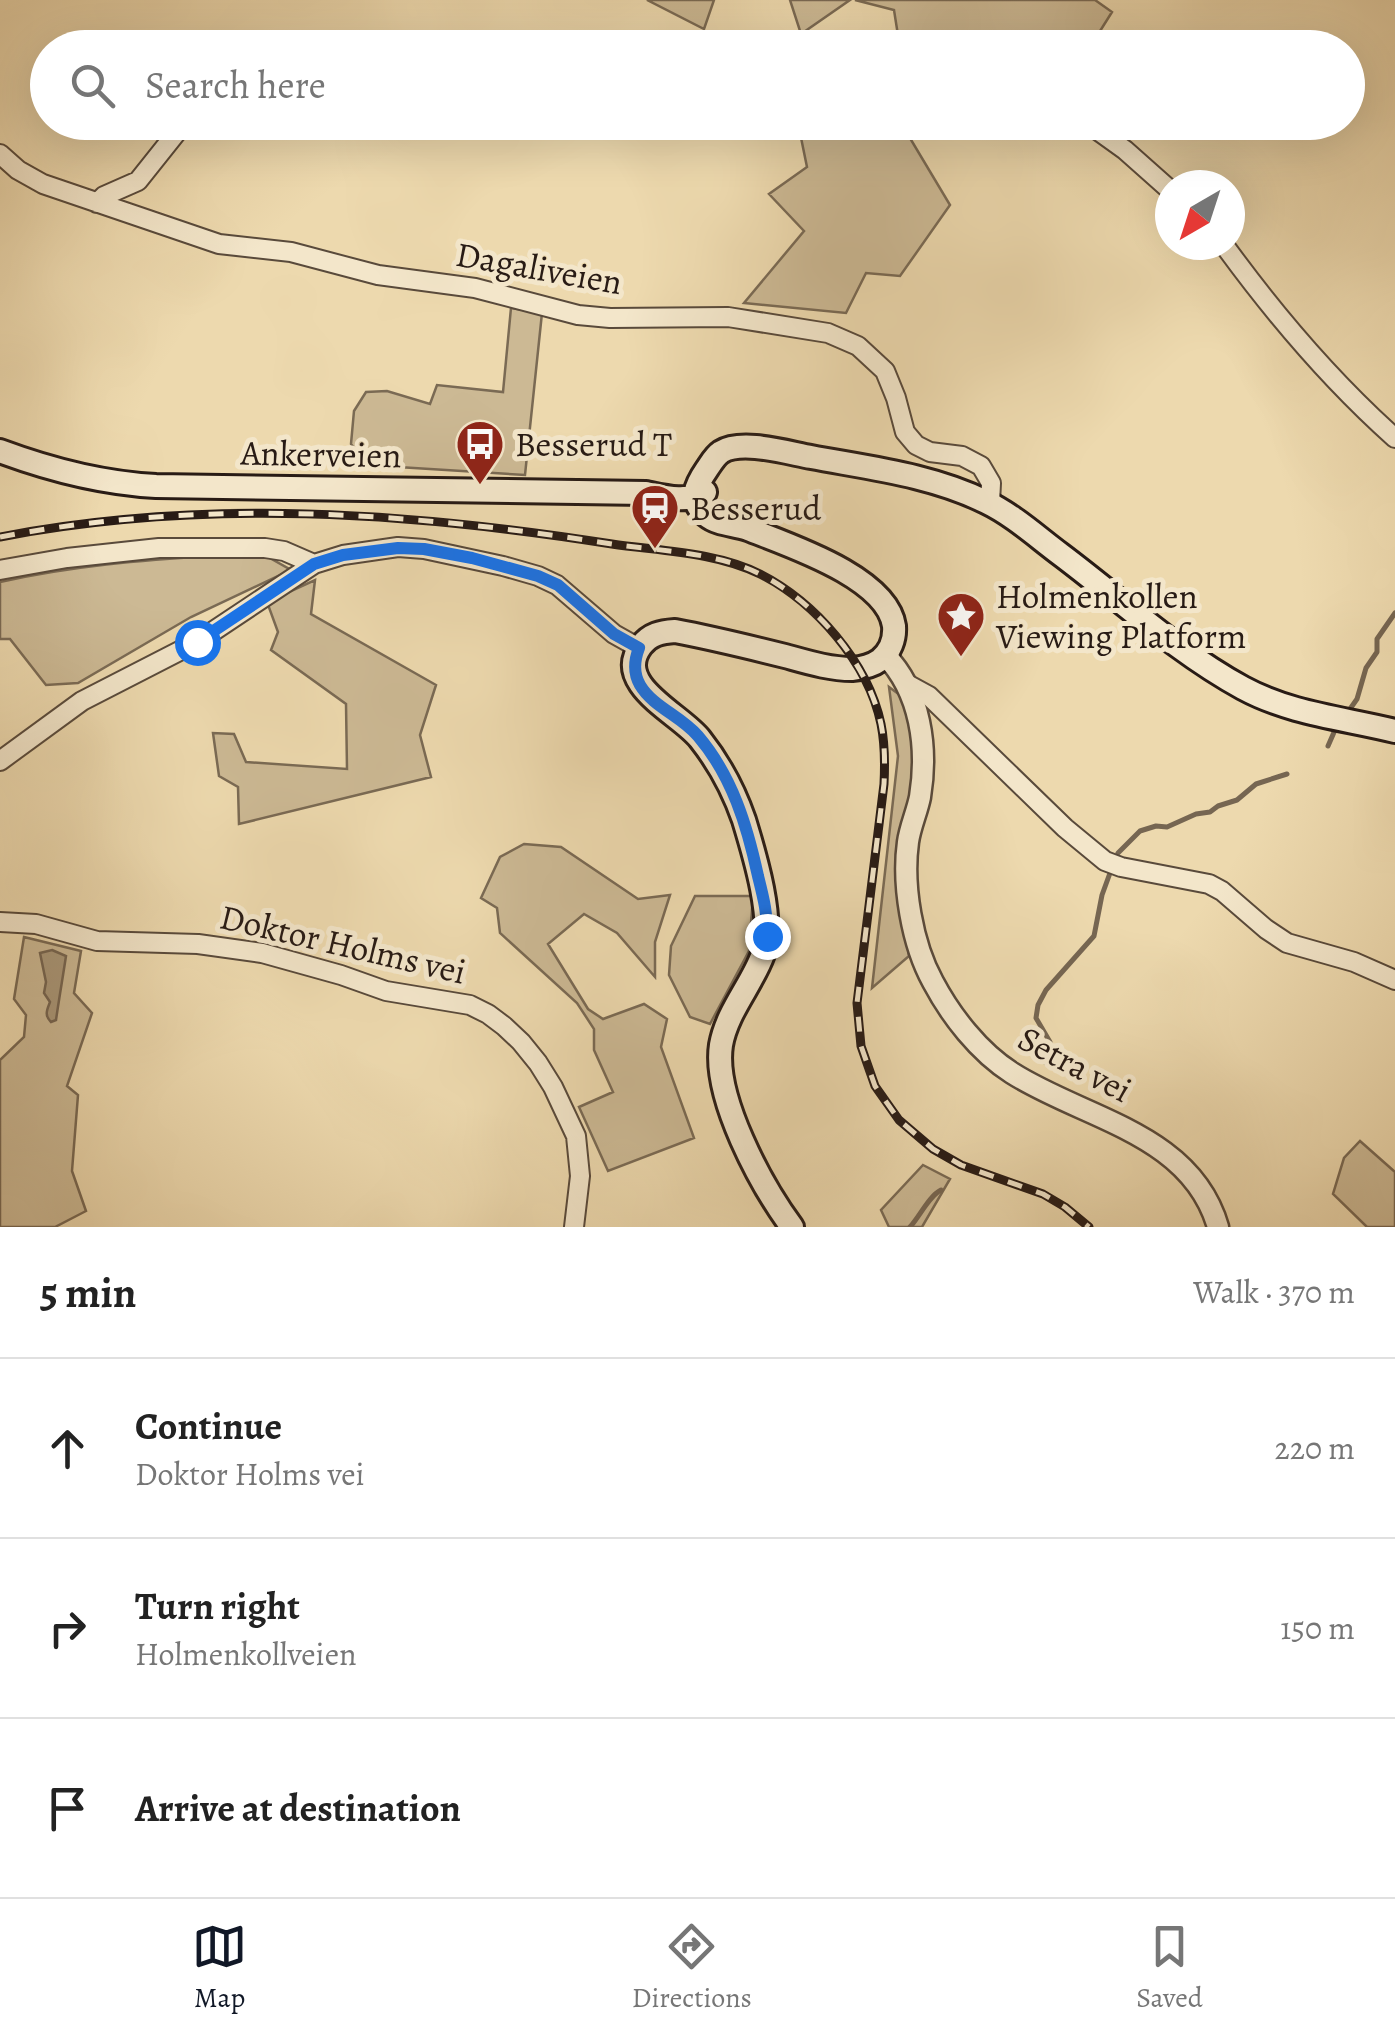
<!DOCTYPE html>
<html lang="en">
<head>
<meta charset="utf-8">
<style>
  body { margin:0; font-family:Alegreya,serif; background:#f6f6f6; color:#222 }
  .compass { position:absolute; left:1155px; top:170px; width:90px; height:90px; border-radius:50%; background:#fff; box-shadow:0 10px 40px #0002; rotate:219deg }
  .stop { position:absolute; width:30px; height:30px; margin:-22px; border:8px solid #1a73e8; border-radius:50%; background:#fff }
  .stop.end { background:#1a73e8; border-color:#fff; box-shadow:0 2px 10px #0008 }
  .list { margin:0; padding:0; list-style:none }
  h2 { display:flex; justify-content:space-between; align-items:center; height:130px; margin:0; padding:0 40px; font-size:42px }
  h2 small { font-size:32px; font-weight:400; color:#767676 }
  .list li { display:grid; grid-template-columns:65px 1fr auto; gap:30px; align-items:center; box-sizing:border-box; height:180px; padding:0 40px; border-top:2px solid #e0e0e0 }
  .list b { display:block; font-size:38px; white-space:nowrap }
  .list p { margin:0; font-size:32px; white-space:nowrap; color:#767676 }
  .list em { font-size:32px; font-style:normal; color:#767676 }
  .icon { flex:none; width:55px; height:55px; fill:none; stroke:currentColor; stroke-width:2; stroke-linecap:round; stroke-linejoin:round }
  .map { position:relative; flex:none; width:1395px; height:1227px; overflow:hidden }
  .search { position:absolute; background:#fff; box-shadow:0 10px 40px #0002; left:30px; right:30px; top:30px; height:110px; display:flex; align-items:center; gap:25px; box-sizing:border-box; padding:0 35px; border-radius:55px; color:#767676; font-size:38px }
  .sheet { height:670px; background:#fff }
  nav { display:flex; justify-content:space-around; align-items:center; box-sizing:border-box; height:140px; border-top:2px solid #e0e0e0; background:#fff; font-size:28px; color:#767676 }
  nav a { display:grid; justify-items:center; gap:5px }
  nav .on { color:#111827 }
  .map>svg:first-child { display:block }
  .green { fill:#ccb994; stroke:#7a6a54; stroke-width:2.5 }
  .water { fill:#aa987a; stroke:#766652; stroke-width:2.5 }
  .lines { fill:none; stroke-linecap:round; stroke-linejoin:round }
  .stream { stroke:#766652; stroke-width:5 }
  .minor-casing { stroke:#594a3b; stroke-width:22 }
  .tertiary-casing { stroke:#594a3b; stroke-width:25 }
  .secondary-casing { stroke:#281b15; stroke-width:28 }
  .minor { stroke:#f3e6ca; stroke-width:18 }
  .tertiary { stroke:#f3e6ca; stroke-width:20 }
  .secondary { stroke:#f3e6ca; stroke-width:22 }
  .rail-casing { stroke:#281b15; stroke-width:9 }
  .rail { stroke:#f3e6ca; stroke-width:5; stroke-dasharray:15; stroke-linecap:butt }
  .route { stroke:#1a73e8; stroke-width:12 }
  .labels { text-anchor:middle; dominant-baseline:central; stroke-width:10; stroke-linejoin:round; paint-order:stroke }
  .street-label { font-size:35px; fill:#281b15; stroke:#f3e6ca }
  .poi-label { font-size:35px; fill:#281b15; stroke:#f3e6ca; text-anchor:start }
</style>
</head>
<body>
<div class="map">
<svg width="1395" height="1227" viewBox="0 0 1395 1227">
  <rect width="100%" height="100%" fill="#edd9ae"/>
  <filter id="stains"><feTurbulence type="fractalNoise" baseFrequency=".002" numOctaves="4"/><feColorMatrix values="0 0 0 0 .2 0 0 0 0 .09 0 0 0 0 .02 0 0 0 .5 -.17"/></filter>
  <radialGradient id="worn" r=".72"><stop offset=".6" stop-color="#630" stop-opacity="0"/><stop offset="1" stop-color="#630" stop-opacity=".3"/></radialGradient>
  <path class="green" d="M647 0H714L704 29Z
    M790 0H850L801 34Z
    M855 0H1095L1112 12 1090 47 900 48 894 10Z
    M798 123H901L950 205 900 276 866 273 846 313 744 303 804 231 769 194 807 167Z
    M511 308 542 313 525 475 366 465 351 444 354 411 366 392 387 391 430 404 437 385 503 392Z
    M214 556 268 557 291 570 191 617 78 683 46 685 10 639H0V582C71 566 142 560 214 556Z
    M315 580 311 614 436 685 420 735 431 777 239 824 238 787 219 776 213 733 234 734 246 762 347 769 346 704 271 650 278 632 267 602Z
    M889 687 908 701 917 750 899 887 909 956 872 988 898 756Z
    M524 844 561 847 638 899 670 895 655 942V977L617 933 584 914 548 944 588 1009 603 1019 644 1004 667 1019 661 1047 694 1138 608 1171 579 1107 613 1092 594 1050V1029L577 1003 500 933 497 908 481 898 500 857Z
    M695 896H753L749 951 710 1024 690 1017 669 975 671 946Z
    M24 937 81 951 74 993 92 1013 67 1086 78 1095 72 1171 86 1211 55 1227H0V1060L24 1037 26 1015 14 999Z
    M1360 1141 1395 1172V1227H1367L1333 1194 1344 1158Z
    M923 1165 950 1179 922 1227H889L881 1210Z"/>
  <path class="water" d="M52 950 66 956C63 976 59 999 56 1020L51 1022C44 1015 47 1010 50 1002L44 993 46 982 40 953Z"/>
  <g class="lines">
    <path class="stream" d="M1350 709 1357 699 1366 668 1377 652V639L1395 613
      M1328 746 1335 730
      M1118 853 1140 831 1156 826 1167 827 1196 814 1210 812 1218 806 1237 800 1256 784 1287 774
      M1046 1063 1050 1042 1036 1018 1038 1005 1046 990 1094 936 1102 895 1110 873
      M910 1227C920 1216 929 1196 941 1190"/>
    <g class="minor-casing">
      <path id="minor" d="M1086 122 1125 150 1170 190
        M0 154 18 170 43 184 219 244 291 252 378 275 475 288 578 315 610 318 728 317 828 333 858 346 885 371 896 398 905 432 916 445 930 452 962 456 981 466 991 483 990 503
        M97 203 104 196 138 181 185 122
        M1224 245C1275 315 1330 380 1395 438
        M0 570 67 558 159 548H265L284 551 314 564
        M907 684 929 696 1065 828 1105 861 1121 867 1209 884 1222 891 1266 929 1287 943 1354 962 1395 980
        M0 761 82 701 197 642 314 564 343 555 398 547 424 549 503 566 538 576 557 585 614 634 639 648
        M0 922 36 924 97 941 198 944 262 953 341 975 386 991 470 1005 488 1014 504 1026 521 1042 538 1063 553 1087 576 1136 580 1176 574 1227"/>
    </g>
    <g class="tertiary-casing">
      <path id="tertiary" d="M885 655C921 692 928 748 920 797 917 812 910 827 908 842 902 885 912 944 933 982 951 1016 979 1052 1012 1073 1084 1119 1191 1133 1218 1227"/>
    </g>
    <g class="secondary-casing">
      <path id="secondary" d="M0 451C51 470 101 483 156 486L646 493C665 497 687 503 705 492
        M792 1227C761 1185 713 1097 721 1045 727 1011 752 985 763 954 775 921 754 853 744 820 734 791 719 763 700 739 681 714 612 685 641 646 650 634 661 632 675 631 712 638 749 647 785 656 807 662 829 669 852 669 863 668 872 666 880 660 890 652 895 639 894 626 887 577 788 545 748 529 734 524 718 525 706 515 688 500 696 485 707 469 711 463 715 456 721 452 742 439 788 453 811 457 869 468 932 475 986 502 1013 515 1036 536 1060 554 1120 599 1177 652 1243 688 1291 714 1343 718 1395 731"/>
    </g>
    <use href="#minor" class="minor"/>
    <use href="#tertiary" class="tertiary"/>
    <use href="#secondary" class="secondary"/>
    <g class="rail-casing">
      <path id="rail" d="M0 537C203 498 409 512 612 544 660 551 716 552 760 574 815 602 868 662 881 724 885 744 885 764 884 784L857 1003 861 1046 875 1086 899 1120 933 1149 961 1165 1043 1194 1065 1207 1089 1227"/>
    </g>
    <use href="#rail" class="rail"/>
  </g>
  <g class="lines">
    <path class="route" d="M197 642 314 564 343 555 398 548 424 549 472 558 538 576 558 585 614 634 639 648C634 661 633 673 640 685 653 707 681 716 698 736 732 776 747 825 758 876 763 896 768 915 767 936"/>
  </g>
  <defs>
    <g id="bus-pin" transform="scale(2.5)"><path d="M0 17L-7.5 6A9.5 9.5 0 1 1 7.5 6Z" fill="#8f2418" stroke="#f3e6ca"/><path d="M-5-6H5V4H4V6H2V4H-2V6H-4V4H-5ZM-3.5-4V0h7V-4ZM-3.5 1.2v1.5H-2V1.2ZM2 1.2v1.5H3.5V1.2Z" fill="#fff"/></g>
    <g id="station-pin" transform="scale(2.5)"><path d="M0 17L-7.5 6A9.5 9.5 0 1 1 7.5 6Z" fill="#8f2418" stroke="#f3e6ca"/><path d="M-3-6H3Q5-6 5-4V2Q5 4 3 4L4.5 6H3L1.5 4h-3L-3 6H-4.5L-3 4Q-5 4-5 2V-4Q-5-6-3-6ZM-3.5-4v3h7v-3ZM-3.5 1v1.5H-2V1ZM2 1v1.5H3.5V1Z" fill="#fff"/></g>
    <g id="sight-pin" transform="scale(2.5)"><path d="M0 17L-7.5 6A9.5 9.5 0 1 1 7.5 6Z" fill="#8f2418" stroke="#f3e6ca"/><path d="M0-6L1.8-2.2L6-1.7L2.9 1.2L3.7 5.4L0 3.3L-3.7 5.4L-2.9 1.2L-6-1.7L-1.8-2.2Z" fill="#fff"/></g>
  </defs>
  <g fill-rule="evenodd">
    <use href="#bus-pin" x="480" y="444"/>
    <use href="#station-pin" x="655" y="508"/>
    <use href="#sight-pin" x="961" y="616"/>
  </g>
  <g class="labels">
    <g class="street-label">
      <text transform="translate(539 268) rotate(10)">Dagaliveien</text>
      <text transform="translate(321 454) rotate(1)">Ankerveien</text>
      <text transform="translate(343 944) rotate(13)">Doktor Holms vei</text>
      <text transform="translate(1075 1064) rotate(28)">Setra vei</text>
    </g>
    <g class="poi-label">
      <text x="515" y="444">Besserud T</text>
      <text x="690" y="508">Besserud</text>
      <text x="996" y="596">Holmenkollen<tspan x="996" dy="40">Viewing Platform</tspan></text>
    </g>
  </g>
  <rect width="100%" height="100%" filter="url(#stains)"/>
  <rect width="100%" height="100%" fill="url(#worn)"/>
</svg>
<svg class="compass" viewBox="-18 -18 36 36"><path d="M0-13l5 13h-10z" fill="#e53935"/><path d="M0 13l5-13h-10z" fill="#767676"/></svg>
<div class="stop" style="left:197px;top:642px"></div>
<div class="stop end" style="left:767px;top:936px"></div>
<div class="search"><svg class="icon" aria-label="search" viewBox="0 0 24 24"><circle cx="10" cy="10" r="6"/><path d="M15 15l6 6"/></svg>Search here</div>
</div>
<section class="sheet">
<h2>5 min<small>Walk · 370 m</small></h2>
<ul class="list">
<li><svg class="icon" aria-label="ahead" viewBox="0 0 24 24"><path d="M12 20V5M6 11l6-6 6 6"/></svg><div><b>Continue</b><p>Doktor Holms vei</p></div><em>220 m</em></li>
<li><svg class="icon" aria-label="right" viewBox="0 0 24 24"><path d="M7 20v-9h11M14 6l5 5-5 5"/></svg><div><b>Turn right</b><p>Holmenkollveien</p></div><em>150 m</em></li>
<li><svg class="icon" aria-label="arrive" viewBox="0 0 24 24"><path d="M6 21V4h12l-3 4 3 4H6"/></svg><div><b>Arrive at destination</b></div></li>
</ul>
</section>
<nav>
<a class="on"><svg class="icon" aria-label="map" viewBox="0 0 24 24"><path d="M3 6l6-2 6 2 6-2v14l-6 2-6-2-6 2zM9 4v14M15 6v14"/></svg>Map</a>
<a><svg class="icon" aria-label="directions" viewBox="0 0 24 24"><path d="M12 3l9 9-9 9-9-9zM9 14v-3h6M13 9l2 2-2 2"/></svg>Directions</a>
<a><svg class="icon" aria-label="saved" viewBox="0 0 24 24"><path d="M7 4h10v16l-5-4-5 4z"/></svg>Saved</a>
</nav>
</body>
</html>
